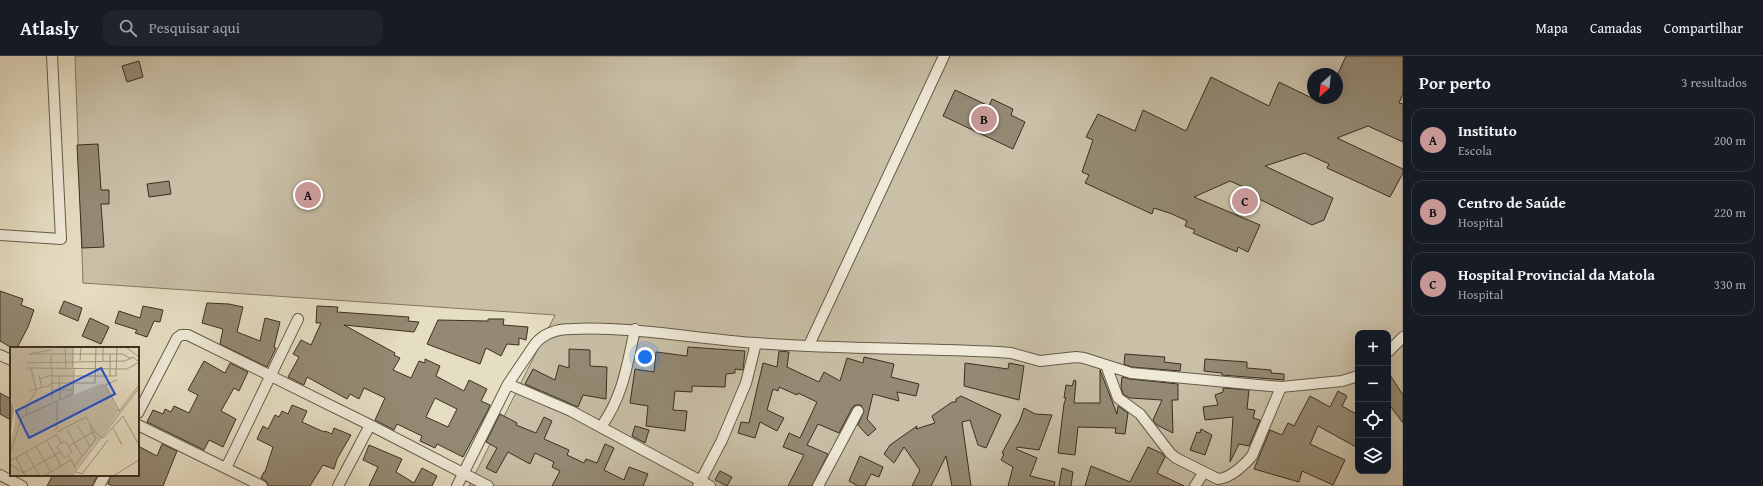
<!DOCTYPE html>
<html lang="pt">
<head>
<meta charset="utf-8">
<style>
  body { margin:0; font-family:"Gentium Book Plus",serif; background:#20242c; color:#f1f3f6 }
  .controls { position:absolute; right:12px; bottom:12px; display:grid; overflow:hidden; border-radius:8px; box-shadow:0 4px 16px #0002 }
  .controls button { width:36px; height:36px; display:grid; place-items:center; padding:0; border:0; border-bottom:1px solid #363941; background:#171b24; color:#f1f3f6; font:20px sans-serif }
  .compass { position:absolute; left:1307px; top:12px; width:36px; height:36px; border-radius:50%; background:#171b24; box-shadow:0 4px 16px #0002; rotate:207deg }
  .you { position:absolute; left:645px; top:301px; width:14px; height:14px; margin:-10px; border:3px solid #fff; border-radius:50%; background:#1a73e8; box-shadow:0 0 0 6px #1a73e833 }
  .badge { display:grid; place-items:center; width:26px; height:26px; border-radius:50%; background:#c59692; color:#111; font-size:13px; font-weight:700 }
  .pin { position:absolute; translate:-50% -50%; border:2px solid #fff; box-shadow:0 1px 4px #0006 }
  .list { margin:0; padding:0; list-style:none }
  h2 { display:flex; justify-content:space-between; align-items:center; height:52px; margin:0; padding:0 16px; font-size:17px }
  h2 small { font-size:13px; font-weight:400; color:#9ea1a6 }
  .list li { display:grid; grid-template-columns:26px 1fr auto; gap:12px; align-items:center; box-sizing:border-box; height:64px; margin:0 8px 8px; padding:0 8px; border:1px solid #363941; border-radius:12px }
  .list b { display:block; font-size:15px; white-space:nowrap }
  .list p { margin:0; font-size:13px; white-space:nowrap; color:#9ea1a6 }
  .list em { font-size:13px; font-style:normal; color:#9ea1a6 }
  .icon { flex:none; width:22px; height:22px; fill:none; stroke:currentColor; stroke-width:2; stroke-linecap:round; stroke-linejoin:round }
  .map { position:relative; flex:none; width:1403px; height:430px; overflow:hidden }
  header { display:flex; align-items:center; gap:24px; box-sizing:border-box; height:56px; padding:0 20px; background:#171b24; border-bottom:1px solid #363941 }
  header strong { font-size:19px }
  nav { display:flex; gap:22px; margin-inline-start:auto; font-size:14px }
  .search { width:280px; height:36px; background:#20242c; display:flex; align-items:center; gap:10px; box-sizing:border-box; padding:0 14px; border-radius:12px; color:#9ea1a6; font-size:15px }
  main { display:flex }
  aside { flex:1; background:#171b24 }
  .map>svg:first-child { display:block }
  .green { fill:#c9c0a7; stroke:#827863; fill-rule:evenodd }
  .building { fill:#948a74; stroke:#3c2f1f; fill-rule:evenodd }
  .lines { fill:none; stroke-linecap:round; stroke-linejoin:round }
  .street-casing { stroke:#665b48; stroke-width:12 }
  .street { stroke:#efead8; stroke-width:10 }
  .inset-road { fill:none; stroke:#a29881; stroke-width:1 }
  .view { fill:#1d4ed8; fill-opacity:0.15; stroke:#1d4ed8; stroke-width:2 }
  .inset-edge { fill:none; stroke:#3c2f1f; stroke-width:2 }
</style>
</head>
<body>
<header>
<strong>Atlasly</strong>
<div class="search"><svg class="icon" aria-label="search" viewBox="0 0 24 24"><circle cx="10" cy="10" r="6"/><path d="M15 15l6 6"/></svg>Pesquisar aqui</div>
<nav><a>Mapa</a><a>Camadas</a><a>Compartilhar</a></nav>
</header>
<main>
<div class="map">
<svg width="1403" height="430" viewBox="0 0 1403 430">
  <rect width="100%" height="100%" fill="#e6dec3"/>
  <filter id="stains"><feTurbulence type="fractalNoise" baseFrequency=".005" numOctaves="4"/><feColorMatrix values="0 0 0 0 .2 0 0 0 0 .09 0 0 0 0 .02 0 0 0 .5 -.17"/></filter>
  <radialGradient id="worn" r=".72"><stop offset=".6" stop-color="#630" stop-opacity="0"/><stop offset="1" stop-color="#630" stop-opacity=".3"/></radialGradient>
  <path class="green" d="M75 0H1403V430H469L555 259 83 227ZM1313 18H1337V42H1313ZM1358 277H1388V415H1358Z"/>
  <path class="building" d="M1346 0H1403V38L1399 47 1403 48V86L1368 70 1337 82 1403 113V117L1390 141 1327 112 1329 108 1305 97 1265 110 1333 142 1324 164 1312 169 1253 140 1255 136 1230 125 1194 141 1260 169 1248 196 1238 191 1237 196 1193 177 1195 174 1185 170 1187 165 1172 158 1154 152 1152 158 1085 127 1089 119 1082 116 1093 84 1086 81 1098 58 1135 75 1143 54 1186 75 1211 21 1269 50 1279 26 1324 48 1327 42H1337V20Z
    M139 5 143 21 127 26 122 10Z
    M955 34 989 50 992 43 1013 53 1011 59 1025 66 1013 93 943 60Z
    M98 88 101 134H109V148H101L104 191 82 192 77 89Z
    M169 125 171 138 149 141 147 128Z
    M0 235 23 243 21 249 34 254 28 271 17 292H12L0 285Z
    M64 245 82 252 78 265 59 257Z
    M207 247 229 248 243 251 237 276 260 285 265 262 280 266 274 291 276 292 267 311 220 288 223 273 202 267Z
    M143 250 163 254 160 266 154 265 147 281 135 277 137 274 115 267 119 255 140 262Z
    M317 250 338 251 337 256 409 261 408 265 419 266 414 276 344 269 395 297 394 299 400 302 393 314 411 322 419 305 425 307V303L440 310 436 320 464 335 469 324 487 333 481 345 490 349 489 352 463 401 437 388 435 392 420 385 422 380 397 368 394 374 375 364 385 342 364 332 359 343 350 338 347 343 307 321 304 329 288 321 299 301 293 298 301 284 311 289 321 267H316ZM435 342 457 353 448 371 426 361Z
    M90 262 109 271 101 288 82 280Z
    M488 263H504L503 269 528 271 526 284 519 282V289L507 288 501 300 486 292 480 308 427 288 438 264 488 265Z
    M688 291 745 295 743 314 735 313V317L726 318 725 331 692 330V336L675 335 673 354 687 355 685 375 646 370 648 350 630 347 635 313 654 316 656 296 687 300Z
    M569 293 590 294V310L607 311 606 343 583 339 578 351 525 328 533 313 555 324 559 309 569 312Z
    M779 295 789 296 787 311 819 326 824 316 840 325 847 302 863 307 864 301 894 308 891 321 919 328 916 340 897 336 899 345 873 338 867 363 876 373 868 380 858 369 864 355 861 349H855L852 352 839 377 818 368 807 389 828 398 812 430H788L804 399 783 391 789 377 800 382 817 346 798 337 797 339 779 331 778 335 773 333 767 354 784 362 777 375 760 366 755 382 738 377 741 366 749 367 763 307 777 311Z
    M1125 298 1165 301 1164 306 1181 308 1180 315 1132 311 1124 308Z
    M1205 303 1247 306V312L1271 314V317L1284 318V324L1222 319V317L1204 315Z
    M204 305 225 317 230 307 248 316 239 335 234 332 221 355 236 363 223 391 209 384 204 394 147 366 153 354 163 358 165 353 171 356 174 350 189 357 198 339 188 334Z
    M965 307 1008 313 1009 307 1024 310 1019 344 964 330Z
    M1100 314 1117 358 1118 350 1128 357 1125 378 1115 377 1116 372 1078 371 1075 399 1058 397 1064 348 1066 342H1064L1066 329 1072 330 1074 324 1076 325 1074 347H1100Z
    M1388 316 1403 339V367L1391 351 1388 353Z
    M1122 321 1130 323 1178 328V344H1172L1173 377 1157 369 1153 364 1162 344 1130 342 1123 338 1121 330Z
    M1223 332 1249 334 1247 353 1255 354 1253 362 1260 364 1249 390 1239 388 1230 406 1233 361 1205 364 1203 351 1218 349 1215 339 1223 336Z
    M1338 335 1347 340 1342 350 1358 359V392L1318 370 1310 388 1345 404 1333 429 1302 415 1299 426 1254 413 1270 374 1282 379 1288 367 1294 370 1310 340 1330 351Z
    M0 337 11 343V364L0 358Z
    M961 340 1001 359 986 392 978 389 970 364 962 366 971 430H952L946 400 931 430H912L920 414 904 391 894 407 884 398 890 389 917 370 916 373 935 367 932 360 952 346H956V343Z
    M292 349 307 355 302 366 324 376 325 375 332 378 334 372 351 379 337 403 334 413 323 409 310 430H268L267 426 261 422 264 416H265L273 391 257 383 263 370 268 373 275 359 279 361 282 355 288 358Z
    M1024 352 1035 358 1052 359 1039 394 1017 391 1016 393 1037 402 1030 420 1055 426 1054 430H1008L1013 411 1001 404 1004 398 1002 397 1020 364Z
    M500 358 517 367 516 369 536 377 544 361 552 365 544 383 569 394 567 399 584 407 586 403 597 407 605 388 614 392 604 414 624 424 629 411 648 418 643 430H552L560 415 552 411 554 406 535 397 530 408 508 396 496 417 486 412 497 392 486 386Z
    M635 370 649 374 645 387 632 380Z
    M1201 373 1212 379 1205 399 1190 394 1197 376 1200 377Z
    M162 388 177 395 163 430H113L108 428 111 419H138V390L157 400Z
    M369 389 402 403 396 416 414 427 422 412 437 420 432 430H369L378 411 363 404Z
    M1148 391 1163 398 1165 401 1157 417 1184 430H1085L1091 410 1130 426Z
    M860 400 883 411 879 421 871 418 865 430H858L849 425Z
    M1062 412 1073 416 1071 430H1059Z
    M720 415 732 421 727 430 715 424Z
    M53 419H98L92 430H47Z"/>
  <g class="lines">
    <g class="street-casing">
      <path id="street" d="M0 179 61 183 52 0
        M809 289 944 0
        M1388 296 1403 281
        M0 299 11 304
        M1106 309 1118 342 1140 358 1170 397 1176 402 1218 423C1231 422 1244 409 1252 400L1281 331
        M508 328 571 355 710 430
        M138 357 177 282 181 279H188L370 369 488 430
        M138 369 262 430
        M601 371C623 340 627 310 635 273
        M226 412 298 263
        M0 419 22 430
        M99 430 105 419
        M338 430 370 369
        M457 430 508 328 535 288C544 277 558 273 572 273 634 270 695 283 756 287 836 293 917 292 998 296L1011 297 1040 305 1076 301 1084 302 1131 317 1281 331 1342 325 1358 320
        M698 430 722 384 746 327 756 287
        M818 430 858 355
        M1195 430 1204 416"/>
    </g>
    <use href="#street" class="street"/>
  </g>
  <g transform="translate(10 291)">
    <rect width="129" height="129" fill="#e6dec3"/>
    <path d="M0 0H63V48L93 36 109 65 61 129H0V92L5 78V62L0 48Z" fill="#c9c0a7"/>
    <path d="M0 50 4 62 0 91Z" fill="#aca28b"/>
    <path class="inset-road" d="M55 0 56 22M116 0 129 10M19 7H113L121 12M19 7 41 3M100 7V29M41 8V21M70 14 71 0M93 14V0M17 16 115 14 123 10 129 15M17 21 117 22 129 15M21 21 26 42M63 22V0M29 28 32 41M42 29H106L107 0M49 29 50 53M30 32 42 28M107 33 95 38 110 65M42 43H64M19 44 38 39 42 36H85L86 0M42 52V22M109 64 129 38M17 67 16 61 27 42M113 69 129 98M67 78 80 99M103 81 112 98M57 83 72 109M44 84 47 81V55M47 85 76 70 86 86 93 91 113 69M46 87 51 96 47 100 55 111 62 105 55 94 51 96M37 94 51 119M59 99 83 85M26 100 41 125M0 106 12 70 63 47 64 22M16 106 30 129M59 109 66 122M6 111 14 126M0 114 46 88M0 117 18 129M64 119 86 92 79 78M66 125 72 127 98 93M13 126 50 105M34 129 61 113M62 129 129 41M103 129 129 113"/>
    <path class="view" d="M91 21 105 47 19 91 6 64Z"/>
    <rect width="129" height="129" class="inset-edge"/>
  </g>
  <rect width="100%" height="100%" filter="url(#stains)"/>
  <rect width="100%" height="100%" fill="url(#worn)"/>
</svg>
<div class="controls">
<button>+</button>
<button>−</button>
<button><svg class="icon" aria-label="locate" viewBox="0 0 24 24"><circle cx="12" cy="12" r="6"/><path d="M12 2v4M12 18v4M2 12h4M18 12h4"/></svg></button>
<button><svg class="icon" aria-label="layers" viewBox="0 0 24 24"><path d="M12 4l9 5-9 5-9-5zM3 14l9 5 9-5"/></svg></button>
</div>
<svg class="compass" viewBox="-18 -18 36 36"><path d="M0-13l5 13h-10z" fill="#e53935"/><path d="M0 13l5-13h-10z" fill="#9ea1a6"/></svg>
<div class="you"></div>
<div class="pin badge" style="left:308px;top:139px">A</div>
<div class="pin badge" style="left:984px;top:63px">B</div>
<div class="pin badge" style="left:1245px;top:145px">C</div>
</div>
<aside>
<h2>Por perto<small>3 resultados</small></h2>
<ul class="list">
<li><span class="badge">A</span><div><b>Instituto</b><p>Escola</p></div><em>200 m</em></li>
<li><span class="badge">B</span><div><b>Centro de Saúde</b><p>Hospital</p></div><em>220 m</em></li>
<li><span class="badge">C</span><div><b>Hospital Provincial da Matola</b><p>Hospital</p></div><em>330 m</em></li>
</ul>
</aside>
</main>
</body>
</html>
